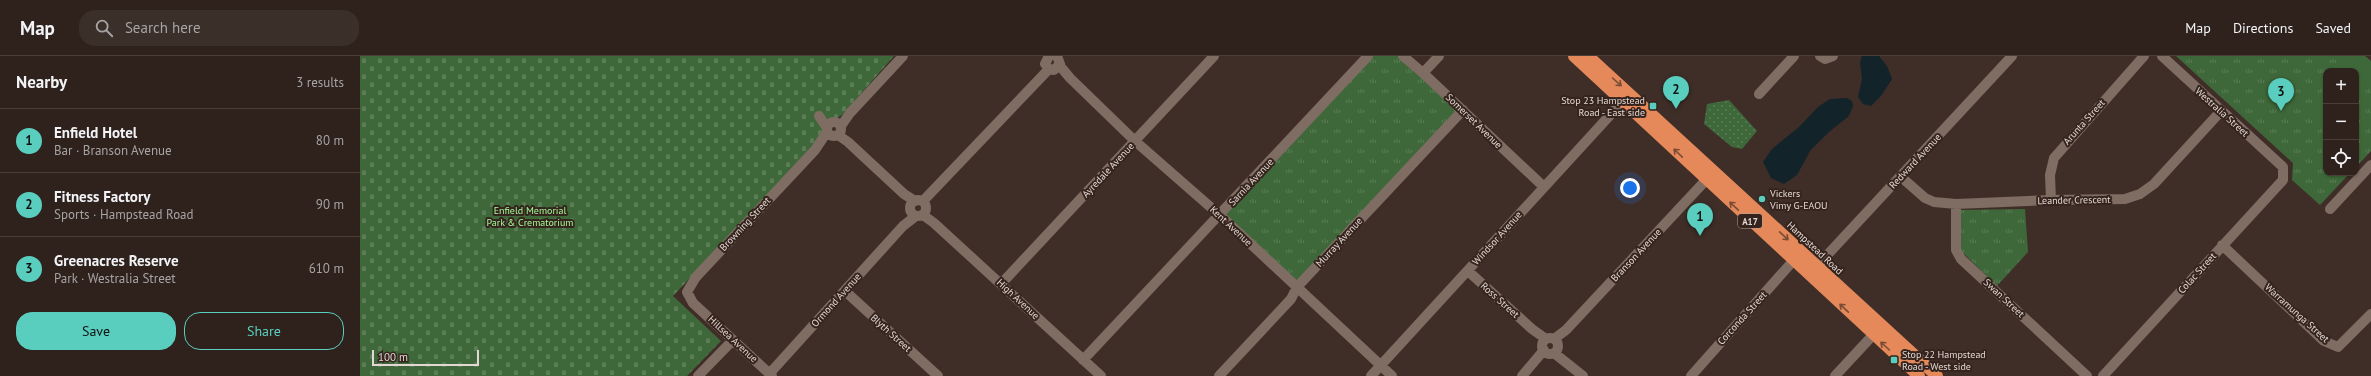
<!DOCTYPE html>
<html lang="en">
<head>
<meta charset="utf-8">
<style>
  body { margin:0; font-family:"PT Sans",sans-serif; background:#3b2f2a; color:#f1f3f6 }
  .controls { position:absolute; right:12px; top:12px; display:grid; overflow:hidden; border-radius:8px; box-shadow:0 1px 3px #0004 }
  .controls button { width:36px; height:36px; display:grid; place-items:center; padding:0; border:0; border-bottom:1px solid #4a3f3b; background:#2f221d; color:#f1f3f6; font:20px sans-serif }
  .scale { position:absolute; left:12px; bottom:10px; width:107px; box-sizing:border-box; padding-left:4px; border:2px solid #e2d7d2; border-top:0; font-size:11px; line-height:14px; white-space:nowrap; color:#e2d7d2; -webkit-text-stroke:3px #35241d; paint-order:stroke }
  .you { position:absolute; left:1270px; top:132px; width:14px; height:14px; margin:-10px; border:3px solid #fff; border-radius:50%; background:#1a73e8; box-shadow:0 0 0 6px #1a73e833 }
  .badge { display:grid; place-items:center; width:26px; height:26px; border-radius:50%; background:#59cebf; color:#111; font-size:13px; font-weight:700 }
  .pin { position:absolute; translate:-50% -33px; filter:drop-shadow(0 1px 2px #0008) }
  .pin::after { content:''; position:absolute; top:21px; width:14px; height:12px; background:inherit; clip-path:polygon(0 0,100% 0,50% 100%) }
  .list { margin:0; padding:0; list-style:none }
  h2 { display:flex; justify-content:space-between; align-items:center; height:52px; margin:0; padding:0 16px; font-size:17px }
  h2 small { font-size:13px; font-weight:400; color:#a7a4a4 }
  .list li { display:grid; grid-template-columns:26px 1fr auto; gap:12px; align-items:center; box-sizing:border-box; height:64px; padding:0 16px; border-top:1px solid #4a3f3b }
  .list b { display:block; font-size:15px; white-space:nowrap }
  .list p { margin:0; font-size:13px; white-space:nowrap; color:#a7a4a4 }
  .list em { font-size:13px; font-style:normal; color:#a7a4a4 }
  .actions { display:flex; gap:8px; padding:12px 16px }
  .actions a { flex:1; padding:9px 0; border:1px solid #59cebf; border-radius:16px; text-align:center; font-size:14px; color:#59cebf }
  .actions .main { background:#59cebf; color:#111 }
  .icon { flex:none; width:22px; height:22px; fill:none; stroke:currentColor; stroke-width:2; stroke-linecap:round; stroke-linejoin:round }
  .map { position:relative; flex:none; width:2011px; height:320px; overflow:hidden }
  header { display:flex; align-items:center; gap:24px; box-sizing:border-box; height:56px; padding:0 20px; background:#2f221d; border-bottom:1px solid #4a3f3b }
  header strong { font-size:19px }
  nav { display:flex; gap:22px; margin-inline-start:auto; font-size:14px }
  .search { width:280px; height:36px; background:#3b2f2a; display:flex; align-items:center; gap:10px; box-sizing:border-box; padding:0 14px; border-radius:16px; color:#a7a4a4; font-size:15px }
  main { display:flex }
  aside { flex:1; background:#2f221d }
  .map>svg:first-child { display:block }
  .grass { fill:url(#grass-dots) }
  .cemetery { fill:url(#cemetery-stones) }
  .park { fill:url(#park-tufts) }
  .pitch { fill:#3f683a }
  .water { fill:#122329 }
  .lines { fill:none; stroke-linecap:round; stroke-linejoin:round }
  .minor { stroke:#7f6c63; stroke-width:10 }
  .highway { stroke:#e5895a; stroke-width:12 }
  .oneway { stroke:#7b4c35 }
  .poi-dot { fill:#59cebf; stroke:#35241d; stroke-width:1.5 }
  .labels { text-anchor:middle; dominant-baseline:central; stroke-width:4; stroke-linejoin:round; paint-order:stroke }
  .shield { fill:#35241d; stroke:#aea19c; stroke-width:1 }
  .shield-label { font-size:9px; font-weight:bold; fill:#e2d7d2 }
  .poi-label { font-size:10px; fill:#e2d7d2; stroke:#35241d; text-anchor:start }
  .street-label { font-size:10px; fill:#e2d7d2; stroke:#35241d }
  .park-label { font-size:10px; fill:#a2fc97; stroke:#35241d }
</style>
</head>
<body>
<header>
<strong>Map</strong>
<div class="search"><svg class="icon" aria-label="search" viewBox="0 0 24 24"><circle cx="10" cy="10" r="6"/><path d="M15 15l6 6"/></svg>Search here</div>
<nav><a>Map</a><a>Directions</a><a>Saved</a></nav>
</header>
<main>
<aside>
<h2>Nearby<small>3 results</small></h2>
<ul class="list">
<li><span class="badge">1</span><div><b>Enfield Hotel</b><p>Bar · Branson Avenue</p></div><em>80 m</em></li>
<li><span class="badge">2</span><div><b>Fitness Factory</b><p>Sports · Hampstead Road</p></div><em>90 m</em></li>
<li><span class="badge">3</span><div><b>Greenacres Reserve</b><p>Park · Westralia Street</p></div><em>610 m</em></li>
</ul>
<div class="actions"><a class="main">Save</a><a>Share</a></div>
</aside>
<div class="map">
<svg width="2011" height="320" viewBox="0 0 2011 320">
  <defs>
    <pattern id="grass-dots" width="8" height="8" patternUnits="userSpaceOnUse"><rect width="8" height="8" fill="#3f683a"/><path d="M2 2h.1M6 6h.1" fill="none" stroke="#5a7d56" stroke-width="1.8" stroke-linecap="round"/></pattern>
    <pattern id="cemetery-stones" width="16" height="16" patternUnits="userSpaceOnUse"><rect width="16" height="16" fill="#3f683a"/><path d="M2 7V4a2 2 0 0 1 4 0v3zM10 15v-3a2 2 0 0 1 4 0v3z" fill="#5a7d56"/></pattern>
    <pattern id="park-tufts" width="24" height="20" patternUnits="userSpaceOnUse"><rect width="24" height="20" fill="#3f683a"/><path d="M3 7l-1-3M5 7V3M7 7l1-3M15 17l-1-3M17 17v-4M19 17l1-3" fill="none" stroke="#5a7d56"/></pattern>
  </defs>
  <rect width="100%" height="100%" fill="#3f2e27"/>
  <path class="grass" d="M1369 44 1397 75 1382 93 1372 91 1344 68 1347 48Z"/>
  <path class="cemetery" d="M0 0H534L482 59 465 69 458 86 313 240 361 285 327 320H0Z"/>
  <path class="park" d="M1008 0H1043L1103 54 937 231 860 159Z
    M1816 0H2005L2011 5V95L1996 111V15H1966V117H1990L1960 149 1932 124 1933 107Z
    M1665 153 1668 196 1637 230 1601 195V154Z"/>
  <path class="pitch" d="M1994 0H1998L2011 13V27L1996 44V15H1981Z
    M1966 31V66L1949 50Z"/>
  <path class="water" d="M1502 0H1519L1527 10 1532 23 1521 40 1511 50 1503 48 1498 41 1502 23 1500 6Z
    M1487 42 1492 45 1493 50 1489 60 1469 76 1450 95 1437 119 1424 128 1411 122 1403 106 1412 93 1439 71 1458 51 1470 43Z"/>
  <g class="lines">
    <path class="minor" d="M689 0 685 8 689 13 694 14 700 8 697 0
      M1043 0 1063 17 1184 131
      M1460 0 1465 3 1473 0
      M700 10 710 22 775 85 863 162 1032 320
      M1063 17 1079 0
      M1399 38 1434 0
      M459 60 467 72
      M467 73a7 7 0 1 1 14 0a7 7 0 1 1-14 0Z
      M481 70 490 57 543 0
      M478 79 488 86 544 138 555 145
      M1540 120 1565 142 1574 146 1596 148 1691 144 1765 143 1780 138 1794 128 1861 55
      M550 152a8 8 0 1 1 16 0a8 8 0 1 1-16 0Z
      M1691 144 1690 119 1694 102 1784 0
      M563 145 689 13
      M1596 148V194L1601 203 1727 320
      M1970 153 2011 109
      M563 159 574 167 741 320
      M1862 189 1964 285 1978 291 2011 258
      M1457 210 1652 0
      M1108 215 1172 273 1186 283
      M641 228 854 0
      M485 235 578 320
      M1182 290a8 8 0 1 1 16 0a8 8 0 1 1-16 0Z
      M1194 283 1206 274 1346 124
      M1194 297 1223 320
      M723 304 1008 0
      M410 317 543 170 556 160
      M338 320 373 284
      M412 320 333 247 327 236 336 221 455 94 467 76
      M859 320 931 243 937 231 1103 54
      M1011 320 1263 45
      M1162 320 1184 294
      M1331 320 1433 205
      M1475 320 1513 279
      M1743 320 1923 124V111L1802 0"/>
    <path class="highway" d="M1214 0 1559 320
      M1228 0 1577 320"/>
  </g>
  <defs><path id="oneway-shaft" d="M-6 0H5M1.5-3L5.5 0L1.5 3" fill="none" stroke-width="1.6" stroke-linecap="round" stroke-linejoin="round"/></defs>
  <g class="oneway">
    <use href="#oneway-shaft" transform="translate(1257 26) rotate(42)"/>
    <use href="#oneway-shaft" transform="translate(1318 97) rotate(-136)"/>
    <use href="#oneway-shaft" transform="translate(1374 150) rotate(-137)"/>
    <use href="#oneway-shaft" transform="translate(1424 180) rotate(43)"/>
    <use href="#oneway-shaft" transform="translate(1484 252) rotate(-137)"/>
    <use href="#oneway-shaft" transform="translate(1525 290) rotate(-138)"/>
  </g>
  <g class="poi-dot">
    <rect x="1289" y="46" width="8" height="8" rx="2"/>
    <circle cx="1402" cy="143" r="4"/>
    <rect x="1530" y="300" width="8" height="8" rx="2"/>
  </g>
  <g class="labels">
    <rect class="shield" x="1378" y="158" width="24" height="14" rx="3"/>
    <g class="shield-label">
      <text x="1390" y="165">A17</text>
    </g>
    <g class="poi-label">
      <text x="1285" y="44" text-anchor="end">Stop 23 Hampstead<tspan x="1285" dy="12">Road - East side</tspan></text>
      <text x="1410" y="137">Vickers<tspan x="1410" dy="12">Vimy G-EAOU</tspan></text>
      <text x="1542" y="298">Stop 22 Hampstead<tspan x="1542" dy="12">Road - West side</tspan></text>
    </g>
    <g class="street-label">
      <text transform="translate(1862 56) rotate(42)">Westralia Street</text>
      <text transform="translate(1114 65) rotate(44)">Somerset Avenue</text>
      <text transform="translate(1724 66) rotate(-48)">Arunta Street</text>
      <text transform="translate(1555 105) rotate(-47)">Redward Avenue</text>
      <text transform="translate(748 114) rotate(-47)">Ayredale Avenue</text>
      <text transform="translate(891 126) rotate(-47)">Sarnia Avenue</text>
      <text transform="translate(1714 144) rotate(-1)">Leander Crescent</text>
      <text transform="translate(385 168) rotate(-47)">Browning Street</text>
      <text transform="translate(871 170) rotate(43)">Kent Avenue</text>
      <text transform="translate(1137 182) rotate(-48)">Windsor Avenue</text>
      <text transform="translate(979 186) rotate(-47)">Murray Avenue</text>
      <text transform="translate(1455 192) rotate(43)">Hampstead Road</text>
      <text transform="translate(1276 199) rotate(-47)">Branson Avenue</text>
      <text transform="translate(1837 217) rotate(-48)">Colac Street</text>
      <text transform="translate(1644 242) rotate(43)">Swan Street</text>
      <text transform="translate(658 243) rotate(43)">High Avenue</text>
      <text transform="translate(476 244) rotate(-48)">Ormond Avenue</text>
      <text transform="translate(1140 244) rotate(42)">Ross Street</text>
      <text transform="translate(1937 257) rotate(42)">Warramunga Street</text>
      <text transform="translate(1382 262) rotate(-48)">Corconda Street</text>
      <text transform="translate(531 277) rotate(42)">Blyth Street</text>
      <text transform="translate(373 283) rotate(43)">Hillsea Avenue</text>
    </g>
    <g class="park-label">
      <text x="170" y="154">Enfield Memorial<tspan x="170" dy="12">Park &amp; Crematorium</tspan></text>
    </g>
  </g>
</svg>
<div class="controls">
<button>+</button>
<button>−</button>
<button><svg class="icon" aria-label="locate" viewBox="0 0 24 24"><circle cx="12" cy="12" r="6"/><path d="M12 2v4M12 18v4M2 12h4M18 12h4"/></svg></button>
</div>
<div class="scale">100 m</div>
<div class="you"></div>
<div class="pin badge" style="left:1340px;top:180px">1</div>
<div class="pin badge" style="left:1316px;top:53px">2</div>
<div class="pin badge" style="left:1921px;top:55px">3</div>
</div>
</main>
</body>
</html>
